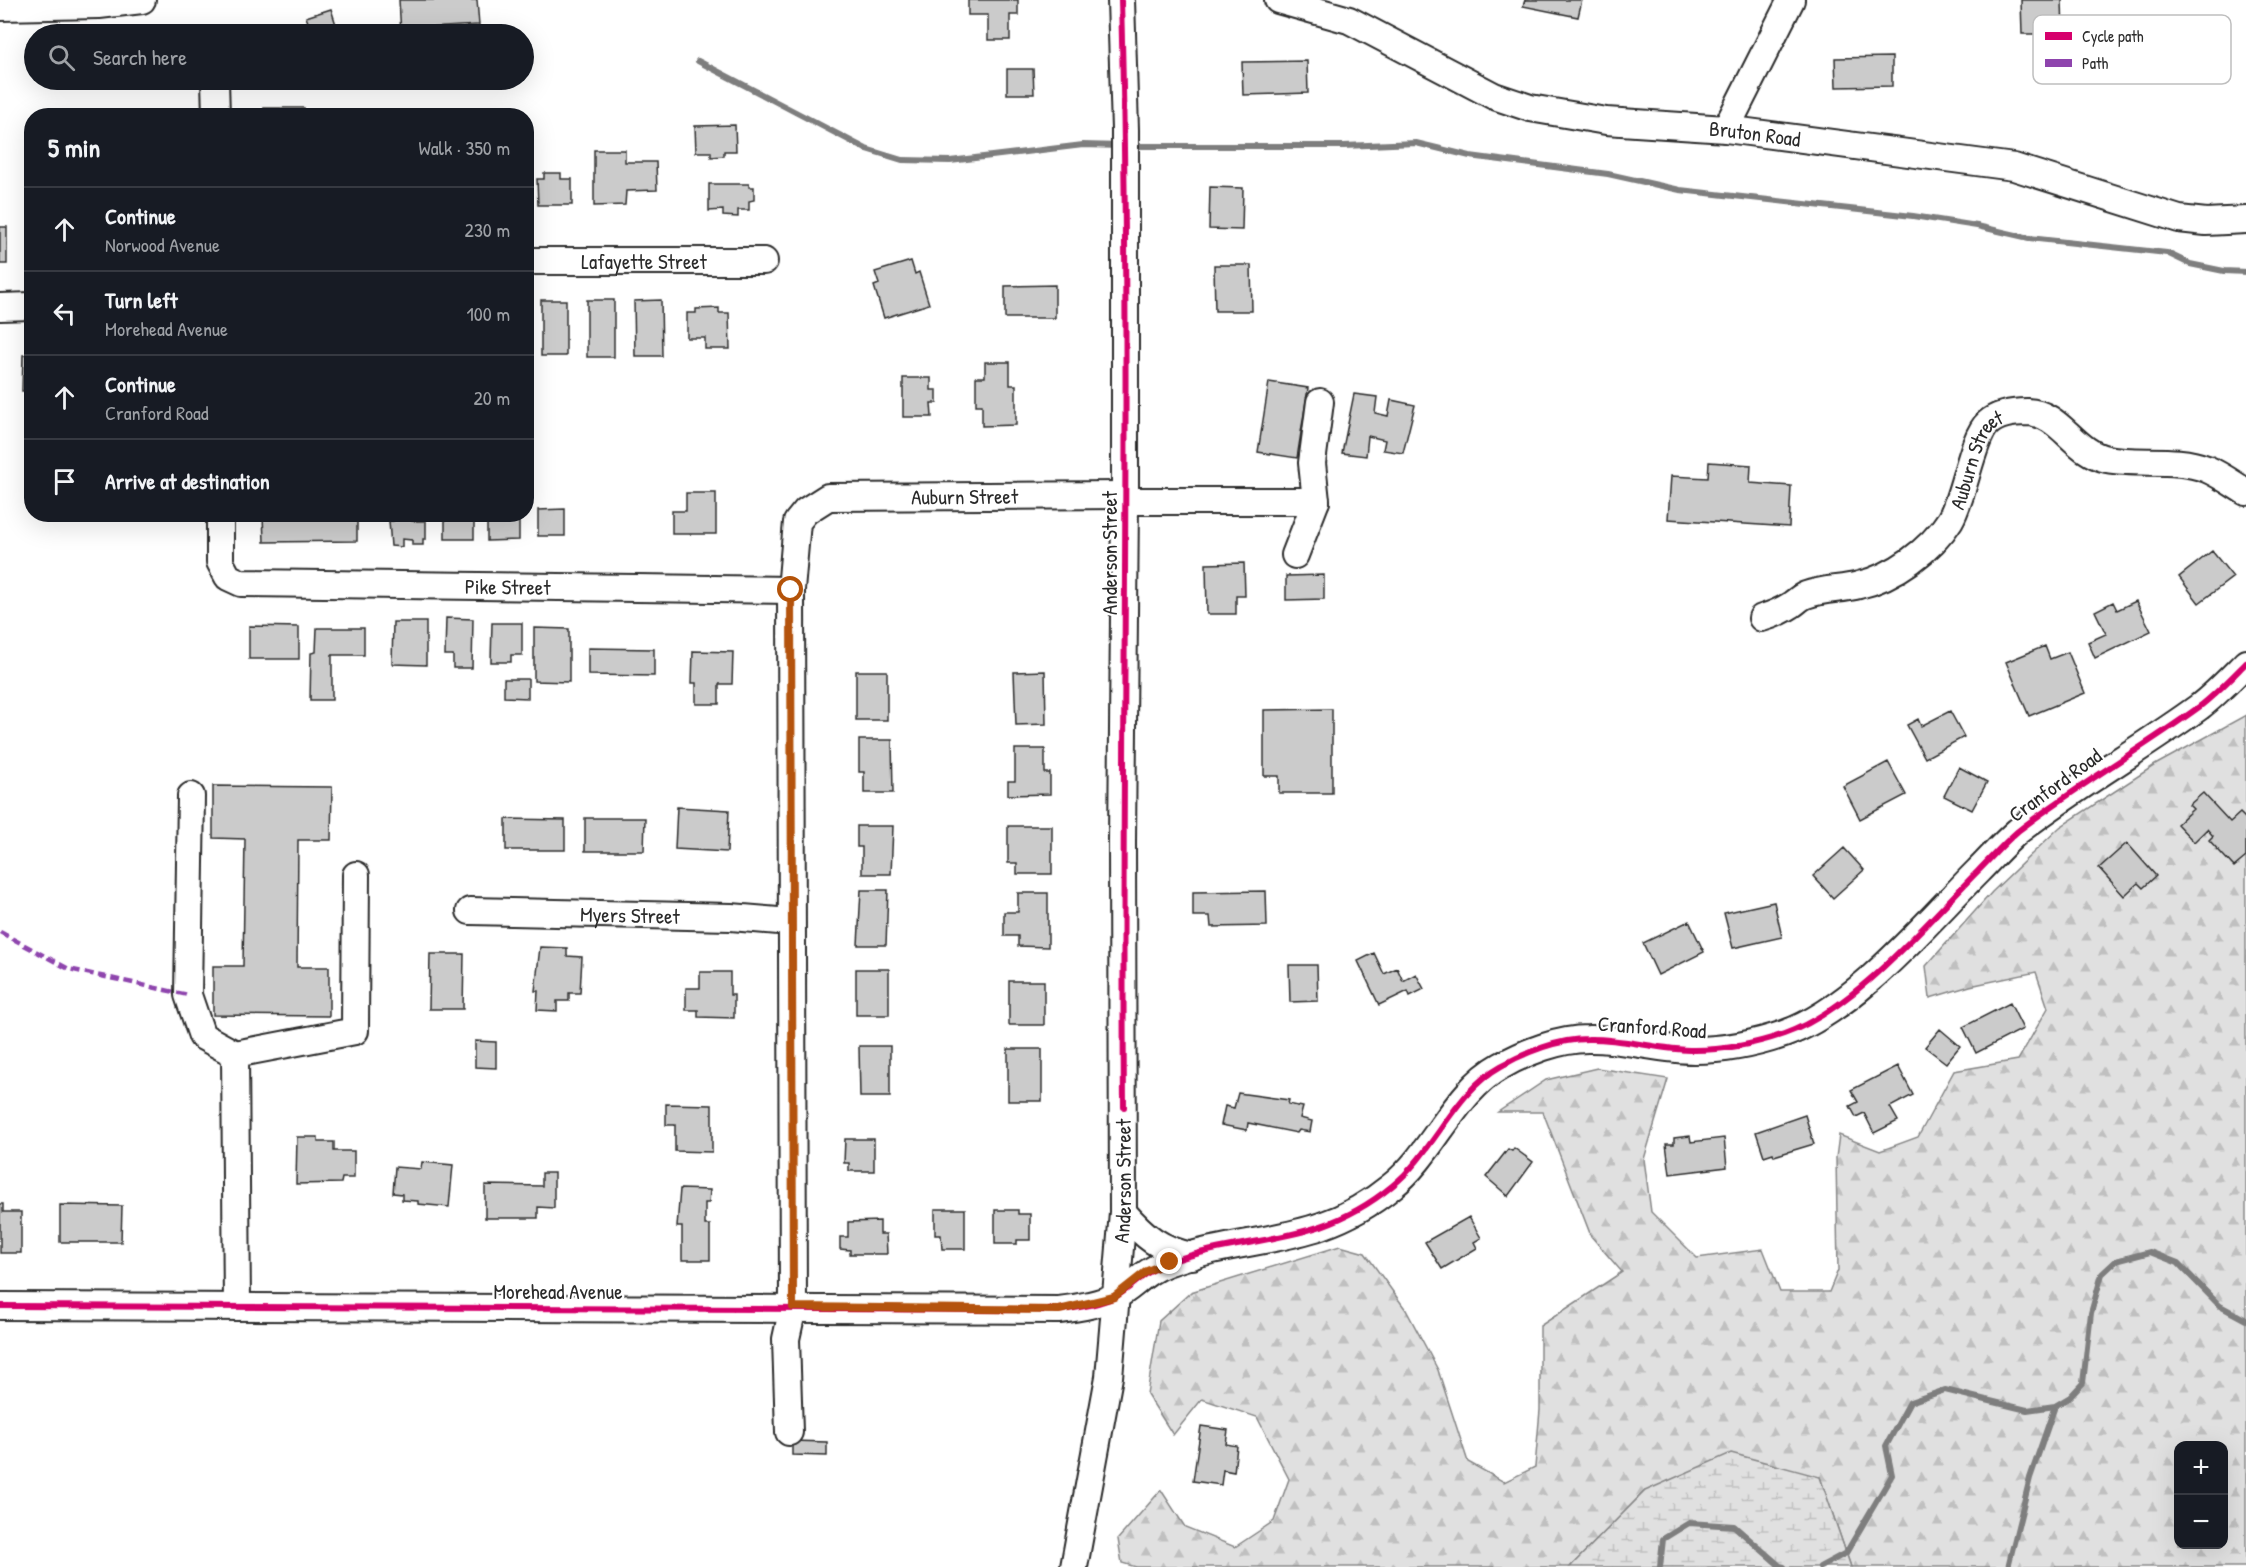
<!DOCTYPE html>
<html lang="en">
<head>
<meta charset="utf-8">
<style>
  body { margin:0; font-family:"Patrick Hand",sans-serif; background:#242831; color:#f1f3f6 }
  .controls { position:absolute; right:18px; bottom:18px; display:grid; overflow:hidden; border-radius:12px; box-shadow:0 6px 24px #0002 }
  .controls button { width:54px; height:54px; display:grid; place-items:center; padding:0; border:0; border-bottom:2px solid #363941; background:#171b24; color:#f1f3f6; font:30px sans-serif }
  .stop { position:absolute; width:18px; height:18px; margin:-14px; border:4px solid #b45309; border-radius:50%; background:#fff }
  .stop.end { background:#b45309; border-color:#fff; box-shadow:0 2px 6px #0008 }
  .list { margin:0; padding:0; list-style:none }
  h2 { display:flex; justify-content:space-between; align-items:center; height:78px; margin:0; padding:0 24px; font-size:26px }
  h2 small { font-size:20px; font-weight:400; color:#9ea1a6 }
  .list li { display:grid; grid-template-columns:39px 1fr auto; gap:18px; align-items:center; box-sizing:border-box; height:84px; padding:0 24px; border-top:2px solid #363941 }
  .list b { display:block; font-size:22px; white-space:nowrap }
  .list p { margin:0; font-size:20px; white-space:nowrap; color:#9ea1a6 }
  .list em { font-size:20px; font-style:normal; color:#9ea1a6 }
  .icon { flex:none; width:33px; height:33px; fill:none; stroke:currentColor; stroke-width:2; stroke-linecap:round; stroke-linejoin:round }
  .map { position:relative; flex:none; width:2246px; height:1567px; overflow:hidden }
  .search { position:absolute; background:#171b24; box-shadow:0 6px 24px #0002; left:24px; top:24px; width:510px; height:66px; display:flex; align-items:center; gap:15px; box-sizing:border-box; padding:0 21px; border-radius:33px; color:#9ea1a6; font-size:22px }
  .panel { position:absolute; background:#171b24; box-shadow:0 6px 24px #0002; left:24px; top:108px; width:510px; height:414px; border-radius:24px }
  .map>svg:first-child { display:block }
  .forest { fill:url(#forest-firs); stroke:#868686; stroke-width:1.5; fill-rule:evenodd }
  .wetland { fill:url(#wetland-marsh); stroke:#868686; stroke-width:1.5 }
  .lines { fill:none; stroke-linecap:round; stroke-linejoin:round }
  .stream { stroke:#7e7e7e; stroke-width:6 }
  .building { fill:#cbcbcb; stroke:#2b2b2b; stroke-width:1.5 }
  .minor-casing { stroke:#2b2b2b; stroke-width:30 }
  .minor { stroke:#fff; stroke-width:26 }
  .quiet { stroke:#8e44ad; stroke-width:4.5; stroke-dasharray:9 4.5; stroke-linecap:butt }
  .cycleway-casing { stroke:#fff; stroke-width:10 }
  .cycleway { stroke:#d6006c; stroke-width:6 }
  .route { stroke:#b45309; stroke-width:8 }
  .labels { text-anchor:middle; dominant-baseline:central; stroke-width:4.5; stroke-linejoin:round; paint-order:stroke }
  .street-label { font-size:21px; fill:#2b2b2b; stroke:#fff }
  .key { fill:#fff; stroke:#bfbfbf; stroke-width:1.5 }
  .key-label { font-size:16px; fill:#2b2b2b }
</style>
</head>
<body>
<div class="map">
<svg width="2246" height="1567" viewBox="0 0 2246 1567">
  <defs>
    <pattern id="forest-firs" width="22" height="20" patternUnits="userSpaceOnUse" patternTransform="scale(1.5)"><rect width="22" height="20" fill="#e0e0e0"/><path d="M5 1l3.5 6h-7zM16 11l3.5 6h-7z" fill="#c0c0c0"/></pattern>
    <pattern id="wetland-marsh" width="20" height="14" patternUnits="userSpaceOnUse" patternTransform="scale(1.5)"><rect width="20" height="14" fill="#e0e0e0"/><path d="M1 5h8M5 5V1M11 12h8M15 12V8" fill="none" stroke="#c0c0c0"/></pattern>
  </defs>
  <rect width="100%" height="100%" fill="#fff"/>
  <filter id="ink" filterUnits="userSpaceOnUse"><feTurbulence type="fractalNoise" baseFrequency=".0167" numOctaves="2"/><feDisplacementMap in="SourceGraphic" scale="12" xChannelSelector="R" yChannelSelector="G"/><feConvolveMatrix kernelMatrix="1 2 1 2 8 2 1 2 1" color-interpolation-filters="sRGB"/></filter>
  <g filter="url(#ink)">
    <path class="forest" d="M2246 715V1567H1851L1820 1477 1645 1491 1570 1567H1136L1122 1563 1118 1539 1161 1490 1185 1527 1235 1547 1274 1521 1289 1479 1257 1417 1202 1399 1173 1435 1147 1394 1159 1321 1191 1292 1340 1246 1365 1253 1406 1310 1438 1370 1468 1462 1504 1482 1535 1467 1540 1410V1326L1622 1272 1591 1236 1543 1112H1498L1546 1080 1597 1068 1668 1079 1644 1159 1651 1212 1697 1258 1763 1249 1780 1292H1829L1838 1270 1836 1158 1839 1135 1880 1151 1918 1137 1954 1071 2018 1060 2048 1008 2036 972 1970 986 1930 998 1926 966 1992 892 2060 827 2155 765ZM2178 1446H2224V1544H2178Z"/>
    <path class="wetland" d="M1731 1453 1820 1477 1851 1567H1570L1645 1491Z"/>
    <g class="lines">
      <path class="stream" d="M698 61 866 149 902 160 950 161 1083 145 1121 146
        M1131 146H1344L1416 143 1470 156 1608 174 1680 190 1913 216 1977 226 2029 238 2167 253 2190 264 2224 271 2246 272
        M1660 1567 1663 1539 1689 1523 1734 1526 1780 1566 1784 1567
        M1820 1567 1846 1553 1892 1475 1886 1446 1910 1402 1945 1390 2027 1410 2055 1406 2070 1397 2083 1383 2091 1313 2102 1274 2116 1261 2150 1252 2178 1263 2220 1306 2246 1320
        M2008 1567 2030 1478 2055 1406"/>
    </g>
    <path class="building" d="M399 0H477L479 25 428 28V32L401 34Z
      M968 0H1018V15H1010V40H988V15H968Z
      M1525 0H1582L1578 17 1523 6Z
      M2021 0H2062L2063 34H2022Z
      M331 9 339 34H294L293 32 310 27 306 17Z
      M1892 57V86L1836 87 1835 58Z
      M1307 61 1308 93 1243 95 1242 62Z
      M1007 69H1033L1034 94H1007Z
      M264 108H304V116H264Z
      M735 125 736 151H724V156L711 157V152H696L695 126Z
      M594 150H625V162H656L657 190 626 191 625 205 594 206Z
      M544 173H561V179H572V205H538L537 179H544Z
      M709 184H749V187H754V200L749 201V210H738V217L723 216V210L709 211Z
      M1210 187 1243 188 1242 230 1209 229Z
      M0 227H7V264H0Z
      M911 261 915 274 919 272 929 304 884 318 874 286 879 284 875 272Z
      M1214 265H1251L1252 311H1215Z
      M1055 285V318H1005V286Z
      M541 300H566V356H541Z
      M587 300H614V357H587Z
      M661 300 662 356H635L634 301Z
      M719 308V313H729L730 349H705V338H687V313H696V309Z
      M23 355H32V391H22Z
      M985 362H1010V385H1016V425L982 426V405H976V377H985Z
      M903 378H931V390H937V403H931L932 417H903Z
      M1269 382 1308 388 1297 458 1258 452Z
      M1354 394 1377 397 1375 413 1388 416 1391 400 1415 405 1403 453 1383 450 1385 440 1368 436 1366 456 1342 453Z
      M1709 462 1751 465 1750 483 1791 486 1789 527 1668 519 1671 476 1708 478Z
      M686 493H716V534H672V511H686Z
      M565 509V536H538V510Z
      M263 514H357V541L264 542Z
      M393 514H412V521H426V539H423V545H412V540L402 539V547L391 546 389 521H393Z
      M445 514H474V539H445Z
      M487 514H519V540L487 541Z
      M2212 551 2233 577 2199 603 2179 577Z
      M1244 563 1245 596H1236V614H1207L1206 564Z
      M1324 575V599L1286 600V576Z
      M2136 601 2151 631 2095 658 2088 642 2106 634 2095 611 2113 602 2117 610Z
      M446 618 473 619 472 668H453V655H445Z
      M393 622H426V665L392 664Z
      M492 623H522V655H511V662H491Z
      M249 626 299 627V659H249Z
      M317 628H364V655H332V700H310L311 653 316 652Z
      M534 628 569 629V682L534 681Z
      M2045 646 2050 659 2068 652 2085 693 2029 716 2006 662Z
      M588 648 654 649V676L588 675Z
      M693 651 733 652 732 684H719V704H696V683H692Z
      M856 671H887V720H856Z
      M1045 671 1046 724 1016 725 1014 672Z
      M504 679H528V698L504 697Z
      M1332 709V793H1279V776H1264V710Z
      M1950 711 1964 737 1925 758 1907 725 1918 719 1921 726Z
      M859 740H892L893 793H864V772H859Z
      M1015 749H1045V773H1050V794L1008 795V781H1015Z
      M1888 762 1906 795 1860 819 1843 786Z
      M1959 767 1987 782 1972 810 1944 796Z
      M213 786 332 787 331 840H298L297 967H329V1016L213 1015V966H243L245 839 213 838Z
      M2203 793 2230 822 2240 813 2246 819V857L2234 867 2209 840 2213 836 2207 829 2194 842 2177 824 2193 809 2189 805Z
      M677 807 729 810 727 852 675 849Z
      M585 818H645L644 851H585Z
      M506 819 565 820V850H506Z
      M857 826H893L891 874H862V847H857Z
      M1008 826H1052V874H1017V863H1008Z
      M2127 843 2156 876 2143 888 2138 883 2124 896 2099 868Z
      M1844 848 1864 870 1833 898 1813 876Z
      M861 890H888L886 945H858Z
      M1266 891 1267 926 1211 927 1210 916H1193V892Z
      M1018 893H1048V947L1018 946V936H1004V912H1018Z
      M1774 902 1782 937 1733 948 1724 913Z
      M1689 921 1704 952 1658 975 1643 943Z
      M540 947 567 948V956L582 957 580 993H569V1001H557V1011L537 1010 538 991H535Z
      M1374 953 1384 974 1397 968 1403 981 1416 974 1424 989 1410 996 1408 991 1379 1005 1358 961Z
      M430 954H464L463 1009H429Z
      M1289 965H1317L1318 1001 1290 1002Z
      M856 969H889V1015H856Z
      M700 972H730V995H734V1018L698 1017V1010H686V988H700Z
      M1009 981H1044V1025H1009Z
      M2010 1003 2023 1029 1976 1053 1963 1027Z
      M1940 1029 1960 1046 1946 1063 1925 1047Z
      M475 1041 496 1042V1068L475 1067Z
      M859 1046H890V1097H860Z
      M1008 1049H1042V1101H1008Z
      M1898 1066 1913 1095 1890 1107 1898 1121 1874 1133 1864 1113 1856 1117 1850 1106 1858 1102 1851 1090Z
      M1238 1093 1289 1100 1288 1104 1303 1107 1300 1118 1312 1121 1310 1132 1299 1130 1297 1133 1248 1123 1247 1130 1221 1125 1225 1106 1234 1108Z
      M666 1104 712 1105V1152L675 1151V1125H666Z
      M1805 1115 1814 1144 1774 1156 1773 1153 1764 1156 1756 1132Z
      M1690 1136 1691 1142 1724 1138 1727 1167 1670 1174 1666 1144H1674V1138Z
      M297 1137H318V1142H334V1151H354V1178H342L341 1183 296 1184Z
      M845 1139H874V1171H849V1163H844Z
      M1514 1148 1533 1162 1508 1196 1486 1177 1508 1149 1512 1151Z
      M422 1162 453 1165 449 1207 418 1204V1201L402 1200V1194L393 1193 395 1167 421 1169Z
      M542 1173H554V1208L538 1207V1218H485V1185L542 1186Z
      M680 1189 710 1190 709 1203H705V1225H710V1260H682V1227H677Z
      M0 1204H3V1212H21V1253H0Z
      M60 1205 122 1206 121 1242H60Z
      M935 1209H965V1249H942L941 1235H935Z
      M995 1210H1018V1214H1030V1240H1017V1244H995Z
      M1469 1217 1481 1238 1474 1242 1477 1248 1442 1269 1425 1242Z
      M880 1221V1234H886L887 1254H850V1250L840 1249V1237H848V1222Z
      M1201 1426 1228 1430 1226 1444 1237 1446 1234 1472 1223 1470 1221 1485 1193 1481Z
      M792 1441 827 1442V1456L792 1455Z"/>
    <g class="lines">
      <g class="minor-casing">
        <g id="minor">
          <path id="s1" d="M1278 0 1349 20 1494 96 1530 108 1606 121 1726 129 2014 167 2179 219 2206 222 2246 220"/>
          <path d="M0 7 99 5 142 0"/>
          <path d="M215 80 216 116"/>
          <path d="M1726 129 1791 0"/>
          <path id="s2" d="M526 261H764"/>
          <path d="M0 307 32 306"/>
          <path d="M1125 501H1316L1295 555"/>
          <path d="M1316 501 1312 463 1320 402"/>
          <path id="s3" d="M220 514V562L228 577 241 583 791 590"/>
          <path id="s4" d="M1762 618C1772 615 1782 611 1791 605 1796 602 1800 597 1806 595 1825 588 1841 590 1859 585 1894 577 1931 550 1950 520 1964 497 1972 437 1988 423 1998 414 2015 412 2027 412 2061 413 2073 452 2107 459 2140 465 2176 457 2207 469 2221 475 2233 484 2246 492"/>
          <path d="M191 796 188 995 202 1036 235 1054 237 1307"/>
          <path id="s5" d="M470 911 731 917 790 922"/>
          <path d="M235 1054 355 1031 356 875"/>
          <path d="M1123 1212C1144 1236 1160 1250 1192 1256"/>
          <path d="M0 1306 1059 1310C1076 1308 1098 1305 1114 1297 1134 1287 1142 1272 1167 1263 1249 1233 1317 1248 1392 1186 1434 1153 1454 1092 1501 1066 1526 1052 1559 1039 1588 1039 1624 1038 1658 1050 1694 1050 1725 1050 1755 1044 1784 1034 1855 1009 1925 924 1978 871 1991 858 2004 843 2018 831 2076 786 2140 750 2199 707 2216 694 2231 678 2246 663"/>
          <path id="s6" d="M789 1432 786 1339 793 1307 791 590 797 522 806 511 828 497 1125 495"/>
          <path id="s7" d="M1074 1567 1109 1377 1123 1212 1122 843 1125 501V130L1121 0"/>
        </g>
      </g>
      <use href="#minor" class="minor"/>
      <path class="quiet" d="M0 932 69 969 188 995"/>
      <g class="cycleway-casing">
        <path id="cycleway" d="M1121 0C1131 369 1121 738 1124 1107
          M0 1306 1059 1310C1076 1308 1098 1305 1114 1297 1134 1287 1142 1272 1167 1263 1249 1233 1317 1248 1392 1186 1434 1153 1454 1092 1501 1066 1526 1052 1559 1039 1588 1039 1624 1038 1658 1050 1694 1050 1725 1050 1755 1044 1784 1034 1855 1009 1925 924 1978 871 1991 858 2004 843 2018 831 2076 786 2140 750 2199 707 2216 694 2231 678 2246 663"/>
      </g>
      <use href="#cycleway" class="cycleway"/>
    </g>
  </g>
  <g class="lines" filter="url(#ink)">
    <path class="route" d="M791 590 793 1307 1059 1310 1114 1297 1147 1271 1170 1262"/>
  </g>
  <g class="labels">
    <g class="street-label">
      <text stroke="none"><textPath href="#s1" startOffset="502">Bruton Road</textPath></text>
      <text stroke="none"><textPath href="#s2" startOffset="118">Lafayette Street</textPath></text>
      <text stroke="none"><textPath href="#s4" startOffset="285">Auburn Street</textPath></text>
      <text stroke="none"><textPath href="#s6" startOffset="1088">Auburn Street</textPath></text>
      <text transform="translate(1109 553) rotate(-90)">Anderson Street</text>
      <text stroke="none"><textPath href="#s3" startOffset="346">Pike Street</textPath></text>
      <text transform="translate(2055 785) rotate(-36)">Cranford Road</text>
      <text stroke="none"><textPath href="#s5" startOffset="160">Myers Street</textPath></text>
      <text transform="translate(1652 1027) rotate(4)">Cranford Road</text>
      <text stroke="none"><textPath href="#s7" startOffset="390">Anderson Street</textPath></text>
      <text x="558" y="1291">Morehead Avenue</text>
    </g>
  </g>
  <rect x="2033" y="15" width="198" height="69" rx="9" class="key"/>
  <rect x="2045" y="32" width="27" height="8" fill="#d6006c"/>
  <rect x="2045" y="59" width="27" height="8" fill="#8e44ad"/>
  <g class="key-label">
    <text x="2082" y="42">Cycle path</text>
    <text x="2082" y="69">Path</text>
  </g>
</svg>
<div class="controls">
<button>+</button>
<button>−</button>
</div>
<div class="stop" style="left:791px;top:590px"></div>
<div class="stop end" style="left:1170px;top:1262px"></div>
<div class="search"><svg class="icon" aria-label="search" viewBox="0 0 24 24"><circle cx="10" cy="10" r="6"/><path d="M15 15l6 6"/></svg>Search here</div>
<section class="panel">
<h2>5 min<small>Walk · 350 m</small></h2>
<ul class="list">
<li><svg class="icon" aria-label="ahead" viewBox="0 0 24 24"><path d="M12 20V5M6 11l6-6 6 6"/></svg><div><b>Continue</b><p>Norwood Avenue</p></div><em>230 m</em></li>
<li><svg class="icon" aria-label="left" viewBox="0 0 24 24"><path d="M17 20v-9H6M10 6l-5 5 5 5"/></svg><div><b>Turn left</b><p>Morehead Avenue</p></div><em>100 m</em></li>
<li><svg class="icon" aria-label="ahead" viewBox="0 0 24 24"><path d="M12 20V5M6 11l6-6 6 6"/></svg><div><b>Continue</b><p>Cranford Road</p></div><em>20 m</em></li>
<li><svg class="icon" aria-label="arrive" viewBox="0 0 24 24"><path d="M6 21V4h12l-3 4 3 4H6"/></svg><div><b>Arrive at destination</b></div></li>
</ul>
</section>
</div>
</body>
</html>
